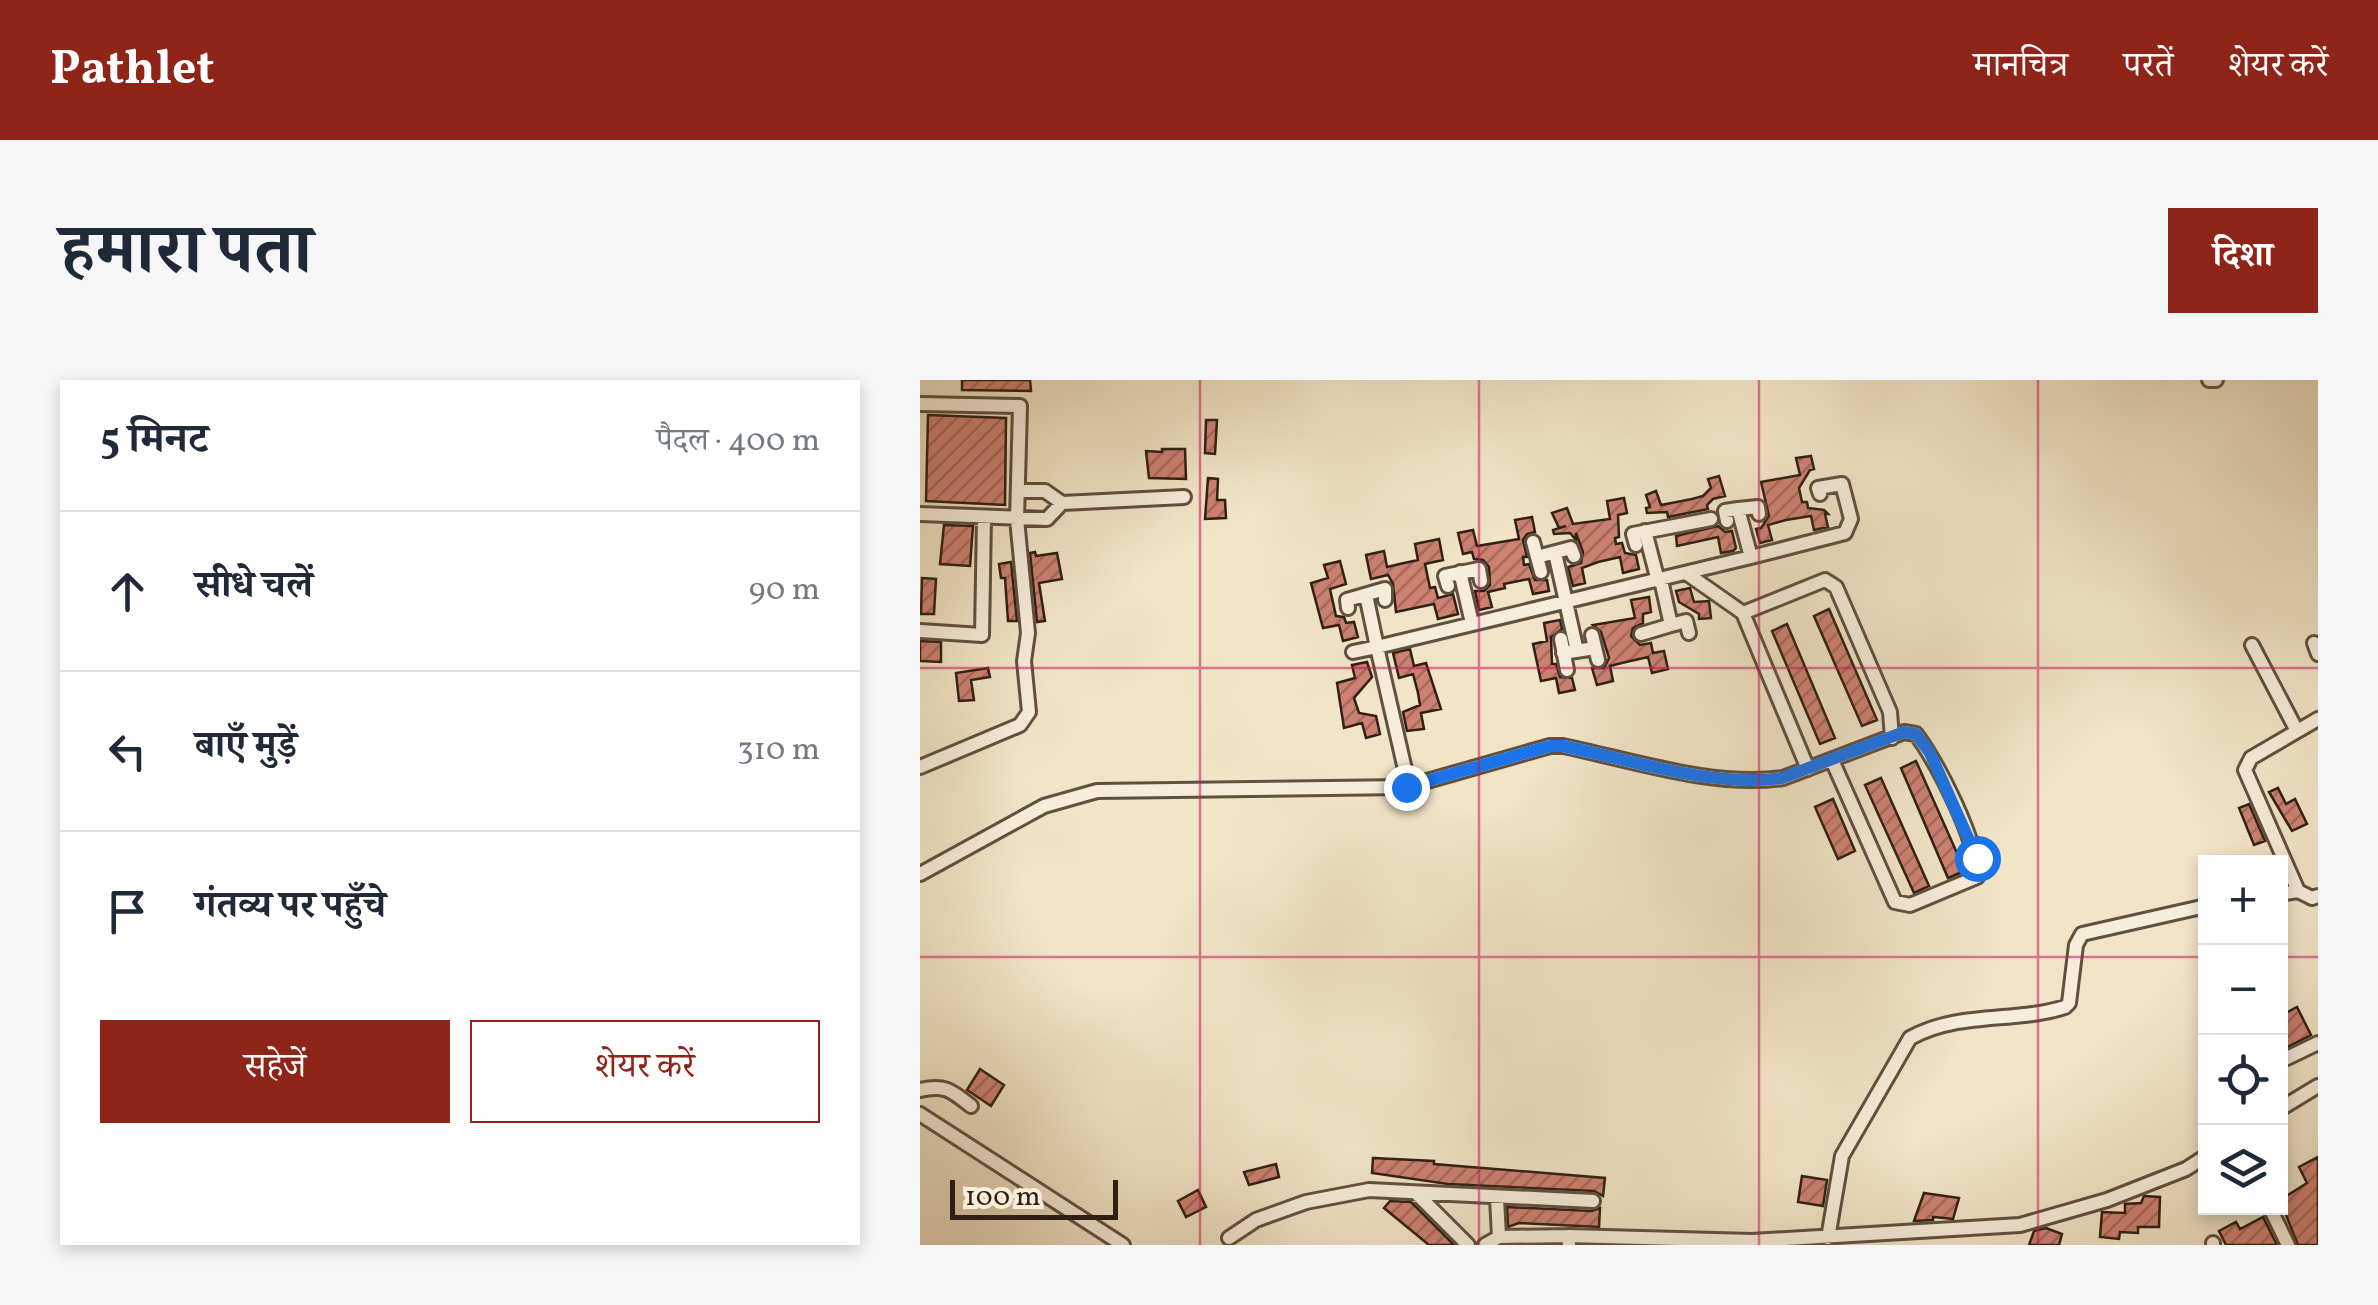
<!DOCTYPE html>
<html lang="hi">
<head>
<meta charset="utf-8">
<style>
  body { margin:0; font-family:Vollkorn,"Noto Serif Devanagari",serif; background:#f6f6f7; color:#1f2937 }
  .controls { position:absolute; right:30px; bottom:30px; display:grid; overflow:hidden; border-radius:0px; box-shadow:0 5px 15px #0003 }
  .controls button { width:90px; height:90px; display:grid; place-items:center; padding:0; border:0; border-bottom:2px solid #e0e1e3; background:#fff; color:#1f2937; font:50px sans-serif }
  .scale { position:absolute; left:30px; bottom:25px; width:168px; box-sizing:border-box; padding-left:10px; border:5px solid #301f12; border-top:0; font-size:28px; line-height:35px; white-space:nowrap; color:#301f12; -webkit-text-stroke:8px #f6eddb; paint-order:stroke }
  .stop { position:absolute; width:30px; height:30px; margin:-22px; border:8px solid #1a73e8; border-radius:50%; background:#fff }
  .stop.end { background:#1a73e8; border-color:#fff; box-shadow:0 2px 10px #0008 }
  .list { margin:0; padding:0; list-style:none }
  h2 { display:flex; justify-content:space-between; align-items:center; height:130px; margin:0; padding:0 40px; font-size:42px }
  h2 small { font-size:32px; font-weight:400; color:#747a83 }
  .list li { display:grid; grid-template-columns:65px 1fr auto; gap:30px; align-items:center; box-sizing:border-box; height:160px; padding:0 40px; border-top:2px solid #e0e1e3 }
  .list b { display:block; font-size:38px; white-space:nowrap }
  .list em { font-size:32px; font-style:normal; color:#747a83 }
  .actions { display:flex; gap:20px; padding:30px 40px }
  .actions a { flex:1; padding:22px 0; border:2px solid #8f2418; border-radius:0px; text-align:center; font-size:35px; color:#8f2418 }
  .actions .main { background:#8f2418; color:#fff }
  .icon { flex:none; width:55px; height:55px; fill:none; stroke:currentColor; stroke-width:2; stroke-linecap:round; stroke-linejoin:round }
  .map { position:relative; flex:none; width:1398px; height:865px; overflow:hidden; border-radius:0px }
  header { display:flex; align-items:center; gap:60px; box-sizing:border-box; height:140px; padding:0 50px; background:#8f2418; color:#fff }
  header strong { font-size:48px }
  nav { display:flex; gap:55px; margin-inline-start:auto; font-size:35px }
  .intro { display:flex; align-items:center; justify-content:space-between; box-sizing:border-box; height:240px; padding:0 60px }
  h1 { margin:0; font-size:70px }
  .button { padding:25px 45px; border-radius:0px; background:#8f2418; color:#fff; font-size:35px; font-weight:700 }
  main { display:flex; gap:60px; padding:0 60px }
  aside { flex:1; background:#fff; border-radius:0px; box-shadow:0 5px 15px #0003 }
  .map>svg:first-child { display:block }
  .building { fill:url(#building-hatch); stroke:#301f12; stroke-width:2.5 }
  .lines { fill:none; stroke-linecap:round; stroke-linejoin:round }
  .minor-casing { stroke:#60503f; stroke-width:18 }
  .minor { stroke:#f6eddb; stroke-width:12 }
  .route { stroke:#1a73e8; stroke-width:12 }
  .grid { fill:none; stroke:#c2185b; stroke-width:2.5; stroke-opacity:0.55 }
</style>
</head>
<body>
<header>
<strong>Pathlet</strong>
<nav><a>मानचित्र</a><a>परतें</a><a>शेयर करें</a></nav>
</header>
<div class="intro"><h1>हमारा पता</h1><a class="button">दिशा</a></div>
<main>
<aside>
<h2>5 मिनट<small>पैदल · 400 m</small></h2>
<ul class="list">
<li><svg class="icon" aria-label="ahead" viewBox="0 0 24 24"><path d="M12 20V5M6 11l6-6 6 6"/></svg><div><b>सीधे चलें</b></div><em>90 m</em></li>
<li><svg class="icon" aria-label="left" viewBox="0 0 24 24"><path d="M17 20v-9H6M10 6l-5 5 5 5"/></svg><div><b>बाएँ मुड़ें</b></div><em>310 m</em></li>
<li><svg class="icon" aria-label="arrive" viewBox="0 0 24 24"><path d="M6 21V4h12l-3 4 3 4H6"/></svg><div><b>गंतव्य पर पहुँचे</b></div></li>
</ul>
<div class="actions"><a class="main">सहेजें</a><a>शेयर करें</a></div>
</aside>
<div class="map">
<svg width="1398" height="865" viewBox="0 0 1398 865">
  <defs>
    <pattern id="building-hatch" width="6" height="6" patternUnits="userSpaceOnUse" patternTransform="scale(2.5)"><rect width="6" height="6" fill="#cc8171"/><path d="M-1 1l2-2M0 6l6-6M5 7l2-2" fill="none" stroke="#a6695b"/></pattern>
  </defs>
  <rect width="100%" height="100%" fill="#f1e4c7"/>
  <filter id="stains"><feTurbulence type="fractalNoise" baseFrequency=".002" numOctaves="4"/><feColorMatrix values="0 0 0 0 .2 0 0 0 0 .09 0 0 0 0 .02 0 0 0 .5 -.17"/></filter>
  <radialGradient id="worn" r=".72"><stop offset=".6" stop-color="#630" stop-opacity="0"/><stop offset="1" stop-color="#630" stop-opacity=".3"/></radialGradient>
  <path class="building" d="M42 0H110L111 11 42 10Z
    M8 35 86 38 85 125 6 121Z
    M286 40H297L295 74 285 73Z
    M242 69H265L266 99 229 98 226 71 242 72Z
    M891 76 894 89 890 90 879 108 882 122H887L888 128 904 130 908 134H905L908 147 894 150 891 136 866 140 848 145 852 160 840 163 836 149 841 148 849 136 841 102 880 95 876 78Z
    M799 96 805 116 793 119 787 125 788 129 748 137 747 132 727 133 726 128 730 127 726 115 736 111 741 125 772 119 783 116 791 108 788 99Z
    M288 98 298 99 297 120H305L306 138 285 139Z
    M704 118 707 133 698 135 699 157 695 158 696 164 702 163 705 173 716 175 719 189 703 193 700 177 678 182 662 188 665 203 653 206 648 187 661 183 663 172 656 153V160L650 153 634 154 633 150 646 146 639 148 632 133 647 128 653 144 690 139 687 121Z
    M612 137 615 152 607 154 603 160 607 177H603L604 185 609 184 615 200H627L629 211 613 214 609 199 584 204 585 208 568 212 572 227 559 230 555 211H564L570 205 569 187 563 180 554 179 552 172 543 174 538 153 553 150 557 166 599 159 595 140Z
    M24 145 53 146 50 186 20 184Z
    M798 146 805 152 812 151 816 168 813 171 801 173 798 157 757 166 756 156Z
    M519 159 523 180 505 184 510 208 515 207 518 218 533 214 538 234 518 239 514 224 476 232 473 204 468 195 451 199 446 175 464 171 467 187 484 183 498 180 495 164Z
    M115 172 116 176 137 173 142 199 119 203 125 241 117 242 110 173Z
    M420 181 426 204 410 209 416 236 424 237 426 243 434 242 438 257 423 261 419 245 403 248 391 203 408 198 404 185Z
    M91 182 97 241H88L85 198H81L79 184Z
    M2 198 16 199 14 234H1Z
    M770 208 774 222 789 221 791 238 779 239V234L759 222 756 211Z
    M729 217 731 232 723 234V243L713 248 711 256 720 265 731 263 733 273 744 271 748 289 732 293 728 277 706 282 690 286 693 301 677 305 672 288H684L689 278 681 252 673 245 715 238 711 220Z
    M909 229 957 340 942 346 894 236Z
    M640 240 642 249 631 257 632 284H636L640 297 652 298 655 310 639 313 636 298 621 301 613 264 627 261 624 243Z
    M867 244 915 358 900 364 852 251Z
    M0 261 21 262V282L0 281Z
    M490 269 494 286 506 283 521 329 501 333 504 349 487 351 483 332 500 325 498 313 493 294 479 298 473 273Z
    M447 282 452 297 434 318 439 333 456 336 460 354 446 358 442 343 424 348 417 303 435 298 432 285Z
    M68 288 70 297 51 300 54 320 39 321 36 293Z
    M996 381 1045 491 1028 498 981 388Z
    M961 398 1009 506 994 513 945 405Z
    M1358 408 1366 424 1375 419 1387 444 1372 451 1349 412Z
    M913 419 935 471 918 479 895 427Z
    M1329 424 1345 461 1334 465 1319 428Z
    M1377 627 1391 655 1360 671V636Z
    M60 689 84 705 71 726 47 710Z
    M1398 777V865H1378L1360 820 1387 803 1379 787Z
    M453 778 514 781V784L685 798 683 816 674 811 528 804 452 793Z
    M356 784 359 797 329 805 324 792Z
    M882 796 907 800 903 826 878 822Z
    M278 810 286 827 266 837 258 821Z
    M1004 813 1039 818 1033 839 1013 837V840L994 841Z
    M1224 816 1240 817 1239 847H1218V853L1200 852 1199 859 1180 857 1182 832 1205 833V824L1221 823Z
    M470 821 491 822 534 865H509L464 828Z
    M587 827 672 831 680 828 679 847 599 843 588 847Z
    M1343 837 1357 865H1306L1299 851 1316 842 1320 849Z
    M1126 848 1142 854 1139 865H1109L1114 851Z"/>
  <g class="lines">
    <g class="minor-casing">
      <path id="minor" d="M1289 0H1296
        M0 24 100 26 97 139 108 253 104 281 109 332 100 345 0 387
        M142 123 264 117
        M818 129 838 127 839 134
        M0 134 127 139 142 123 125 111H100
        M725 151 738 201
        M613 162 621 192
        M716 165 713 154 791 139
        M635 173 657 271
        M617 177 651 168 654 176
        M831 177 925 153 931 139 922 104 898 108 900 114
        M540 192 552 243
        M766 193 823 233
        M528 206 525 196 559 189 561 201
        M428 228 427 220 465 209V220
        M751 245 766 241 769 253
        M0 251 62 255 64 137
        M721 254 751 245 741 200
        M672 255 678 280
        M641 259 647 290
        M1394 263 1398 274
        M1332 265 1377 351
        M433 272 457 267 446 215
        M643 273 675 268
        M1398 339 1331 378 1325 390 1378 511 1392 518 1398 516
        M888 389 823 233 905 200 916 207 970 332 972 358
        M489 407 457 267 831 177 818 129 805 131 807 141
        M0 494 124 426 177 411 486 407 630 366H643C711 380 793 408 863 398L984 352 996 354C1018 384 1058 461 1057 497L990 525 975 522 912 380
        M1360 514 1378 511
        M1367 678 1398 663
        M0 710C25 704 32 711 51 726
        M1360 729 1398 706
        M0 734 203 865
        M497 814 548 865
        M577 818 579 857
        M1350 828 1368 865
        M309 858 336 840 386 822 449 810 673 821
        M908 858 922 776 990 658C1039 631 1095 643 1145 627L1149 623 1156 565 1162 554 1286 526
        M1293 863V865
        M565 865 579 857 648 856
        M649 865 648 856 832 861 1100 845 1187 820 1266 789 1286 776"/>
    </g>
    <use href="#minor" class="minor"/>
  </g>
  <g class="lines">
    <path class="route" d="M486 407 630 366H643C711 380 793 408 862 398L984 352 996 354 1010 373 1057 478"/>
  </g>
  <path class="grid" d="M280 0V865M559 0V865M839 0V865M1118 0V865M0 288H1398M0 577H1286M1360 577H1398"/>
  <rect width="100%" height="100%" filter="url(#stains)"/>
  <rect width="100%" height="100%" fill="url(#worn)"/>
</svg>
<div class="controls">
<button>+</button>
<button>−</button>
<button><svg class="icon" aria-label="locate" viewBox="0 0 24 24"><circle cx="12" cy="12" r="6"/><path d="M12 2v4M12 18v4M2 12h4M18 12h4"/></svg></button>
<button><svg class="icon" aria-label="layers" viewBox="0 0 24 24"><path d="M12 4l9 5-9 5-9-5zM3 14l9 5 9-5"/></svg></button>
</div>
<div class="scale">100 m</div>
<div class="stop" style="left:1057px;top:478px"></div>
<div class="stop end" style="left:486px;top:407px"></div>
</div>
</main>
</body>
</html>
